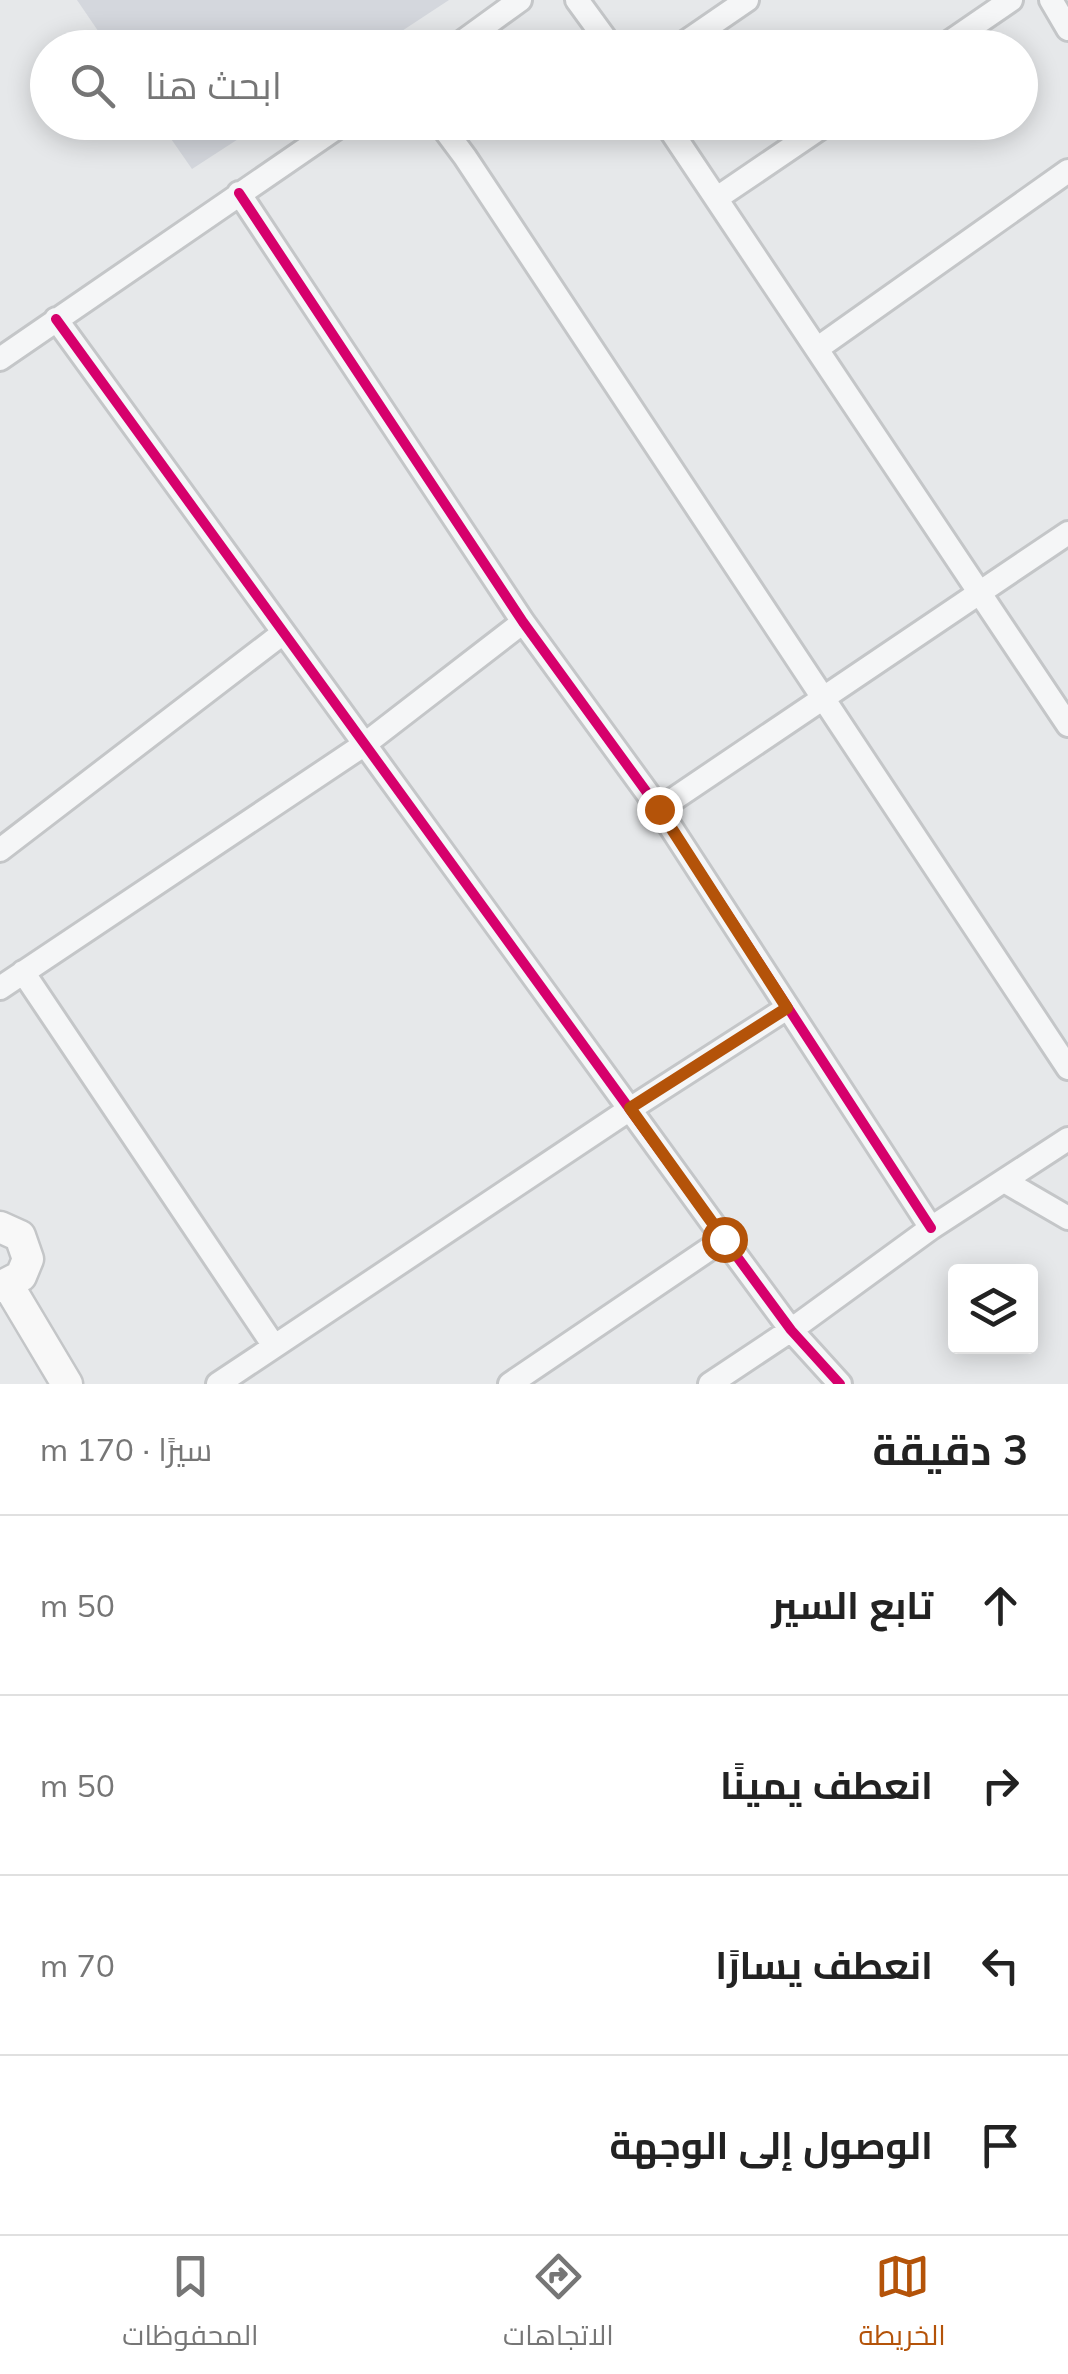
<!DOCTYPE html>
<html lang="ar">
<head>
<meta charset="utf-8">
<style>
  body { margin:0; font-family:Mulish,Cairo,sans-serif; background:#f6f6f6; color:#222; direction:rtl }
  .controls { position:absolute; right:30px; bottom:30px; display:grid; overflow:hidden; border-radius:10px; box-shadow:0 5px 25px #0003 }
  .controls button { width:90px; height:90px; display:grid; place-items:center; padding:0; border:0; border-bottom:2px solid #e0e0e0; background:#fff; color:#222; font:50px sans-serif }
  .stop { position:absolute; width:30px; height:30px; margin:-22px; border:8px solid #b45309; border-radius:50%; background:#fff }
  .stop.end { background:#b45309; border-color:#fff; box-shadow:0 2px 10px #0008 }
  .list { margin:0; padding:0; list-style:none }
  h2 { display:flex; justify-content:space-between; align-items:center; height:130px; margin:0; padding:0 40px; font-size:42px }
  h2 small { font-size:32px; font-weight:400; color:#767676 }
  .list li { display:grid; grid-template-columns:65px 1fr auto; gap:30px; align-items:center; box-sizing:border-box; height:180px; padding:0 40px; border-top:2px solid #e0e0e0 }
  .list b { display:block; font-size:38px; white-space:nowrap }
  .list em { font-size:32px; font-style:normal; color:#767676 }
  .icon { flex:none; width:55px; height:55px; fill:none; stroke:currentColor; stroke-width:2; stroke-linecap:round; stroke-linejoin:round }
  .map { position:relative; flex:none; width:1068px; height:1384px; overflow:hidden; direction:ltr }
  .search { position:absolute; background:#fff; box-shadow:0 5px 25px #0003; left:30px; right:30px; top:30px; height:110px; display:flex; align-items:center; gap:25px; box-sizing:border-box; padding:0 35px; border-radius:55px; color:#767676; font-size:38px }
  .sheet { height:850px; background:#fff }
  nav { display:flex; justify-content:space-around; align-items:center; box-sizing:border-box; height:140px; border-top:2px solid #e0e0e0; background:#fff; font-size:28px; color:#767676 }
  nav a { display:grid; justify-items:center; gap:5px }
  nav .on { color:#b45309 }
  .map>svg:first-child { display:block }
  .built { fill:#d4d7dd }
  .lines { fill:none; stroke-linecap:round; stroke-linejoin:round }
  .street-casing { stroke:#c4c6c8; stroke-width:28 }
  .secondary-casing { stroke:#c4c6c8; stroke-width:35 }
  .street { stroke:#f5f6f7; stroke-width:22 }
  .secondary { stroke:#f8f8f8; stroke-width:30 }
  .cycleway-casing { stroke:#f4f6f9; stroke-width:16 }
  .cycleway { stroke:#d6006c; stroke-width:10 }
  .route { stroke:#b45309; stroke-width:12 }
</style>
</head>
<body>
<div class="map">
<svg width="1068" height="1384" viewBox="0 0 1068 1384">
  <rect width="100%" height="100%" fill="#e6e8ea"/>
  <path class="built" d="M77 0H449L376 48 109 47Z
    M160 123H263L192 169Z"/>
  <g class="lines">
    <g class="street-casing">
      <path id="street" d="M577 0 612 48
        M1051 0 1068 29
        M454 48 520 0
        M677 48 747 0
        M941 48 1011 0
        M439 122 465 157 1068 1068
        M665 122 1068 725
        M239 193 523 622 659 809 931 1228
        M717 198 829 122
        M56 319 724 1239 791 1330 840 1384
        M818 348 1068 171
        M0 359 345 122
        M659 809 1068 533
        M0 850 283 633
        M23 972 274 1346
        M0 988 365 744 523 622
        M1006 1182 1068 1218
        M218 1384 630 1109 787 1008
        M510 1384 724 1239
        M710 1384 791 1330 931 1228 1068 1139"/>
    </g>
    <g class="secondary-casing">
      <path id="secondary" d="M0 1227 20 1236 28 1259 21 1276 0 1287
        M8 1285 67 1384"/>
    </g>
    <use href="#street" class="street"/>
    <use href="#secondary" class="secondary"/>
    <g class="cycleway-casing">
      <path id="cycleway" d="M239 193 523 622 659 809 931 1228
        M56 319 724 1239 791 1330 840 1384"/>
    </g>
    <use href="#cycleway" class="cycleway"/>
  </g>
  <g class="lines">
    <path class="route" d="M659 809 787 1008 630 1108 724 1239"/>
  </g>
</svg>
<div class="controls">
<button><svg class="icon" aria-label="layers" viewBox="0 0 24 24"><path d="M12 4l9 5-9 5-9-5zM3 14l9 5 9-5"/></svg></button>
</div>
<div class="stop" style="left:724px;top:1239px"></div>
<div class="stop end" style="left:659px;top:809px"></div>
<div class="search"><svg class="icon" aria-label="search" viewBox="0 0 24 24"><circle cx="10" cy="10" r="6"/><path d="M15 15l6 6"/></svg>ابحث هنا</div>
</div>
<section class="sheet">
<h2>3 دقيقة<small>سيرًا · 170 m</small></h2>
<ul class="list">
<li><svg class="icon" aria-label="ahead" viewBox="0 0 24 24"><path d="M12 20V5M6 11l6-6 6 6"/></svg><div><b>تابع السير</b></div><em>50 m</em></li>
<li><svg class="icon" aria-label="right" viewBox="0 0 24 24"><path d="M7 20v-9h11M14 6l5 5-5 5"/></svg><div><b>انعطف يمينًا</b></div><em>50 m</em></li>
<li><svg class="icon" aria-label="left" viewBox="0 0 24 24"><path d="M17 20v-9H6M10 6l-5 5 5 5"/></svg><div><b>انعطف يسارًا</b></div><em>70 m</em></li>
<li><svg class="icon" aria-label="arrive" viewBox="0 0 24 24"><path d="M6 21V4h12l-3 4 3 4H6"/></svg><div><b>الوصول إلى الوجهة</b></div></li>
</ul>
</section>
<nav>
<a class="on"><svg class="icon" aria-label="map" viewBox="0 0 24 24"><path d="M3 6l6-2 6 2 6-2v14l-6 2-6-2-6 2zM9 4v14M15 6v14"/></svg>الخريطة</a>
<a><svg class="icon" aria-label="directions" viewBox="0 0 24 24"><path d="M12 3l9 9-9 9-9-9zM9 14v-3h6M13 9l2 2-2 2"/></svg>الاتجاهات</a>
<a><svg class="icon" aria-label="saved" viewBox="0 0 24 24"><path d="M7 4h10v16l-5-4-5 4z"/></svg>المحفوظات</a>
</nav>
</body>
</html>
